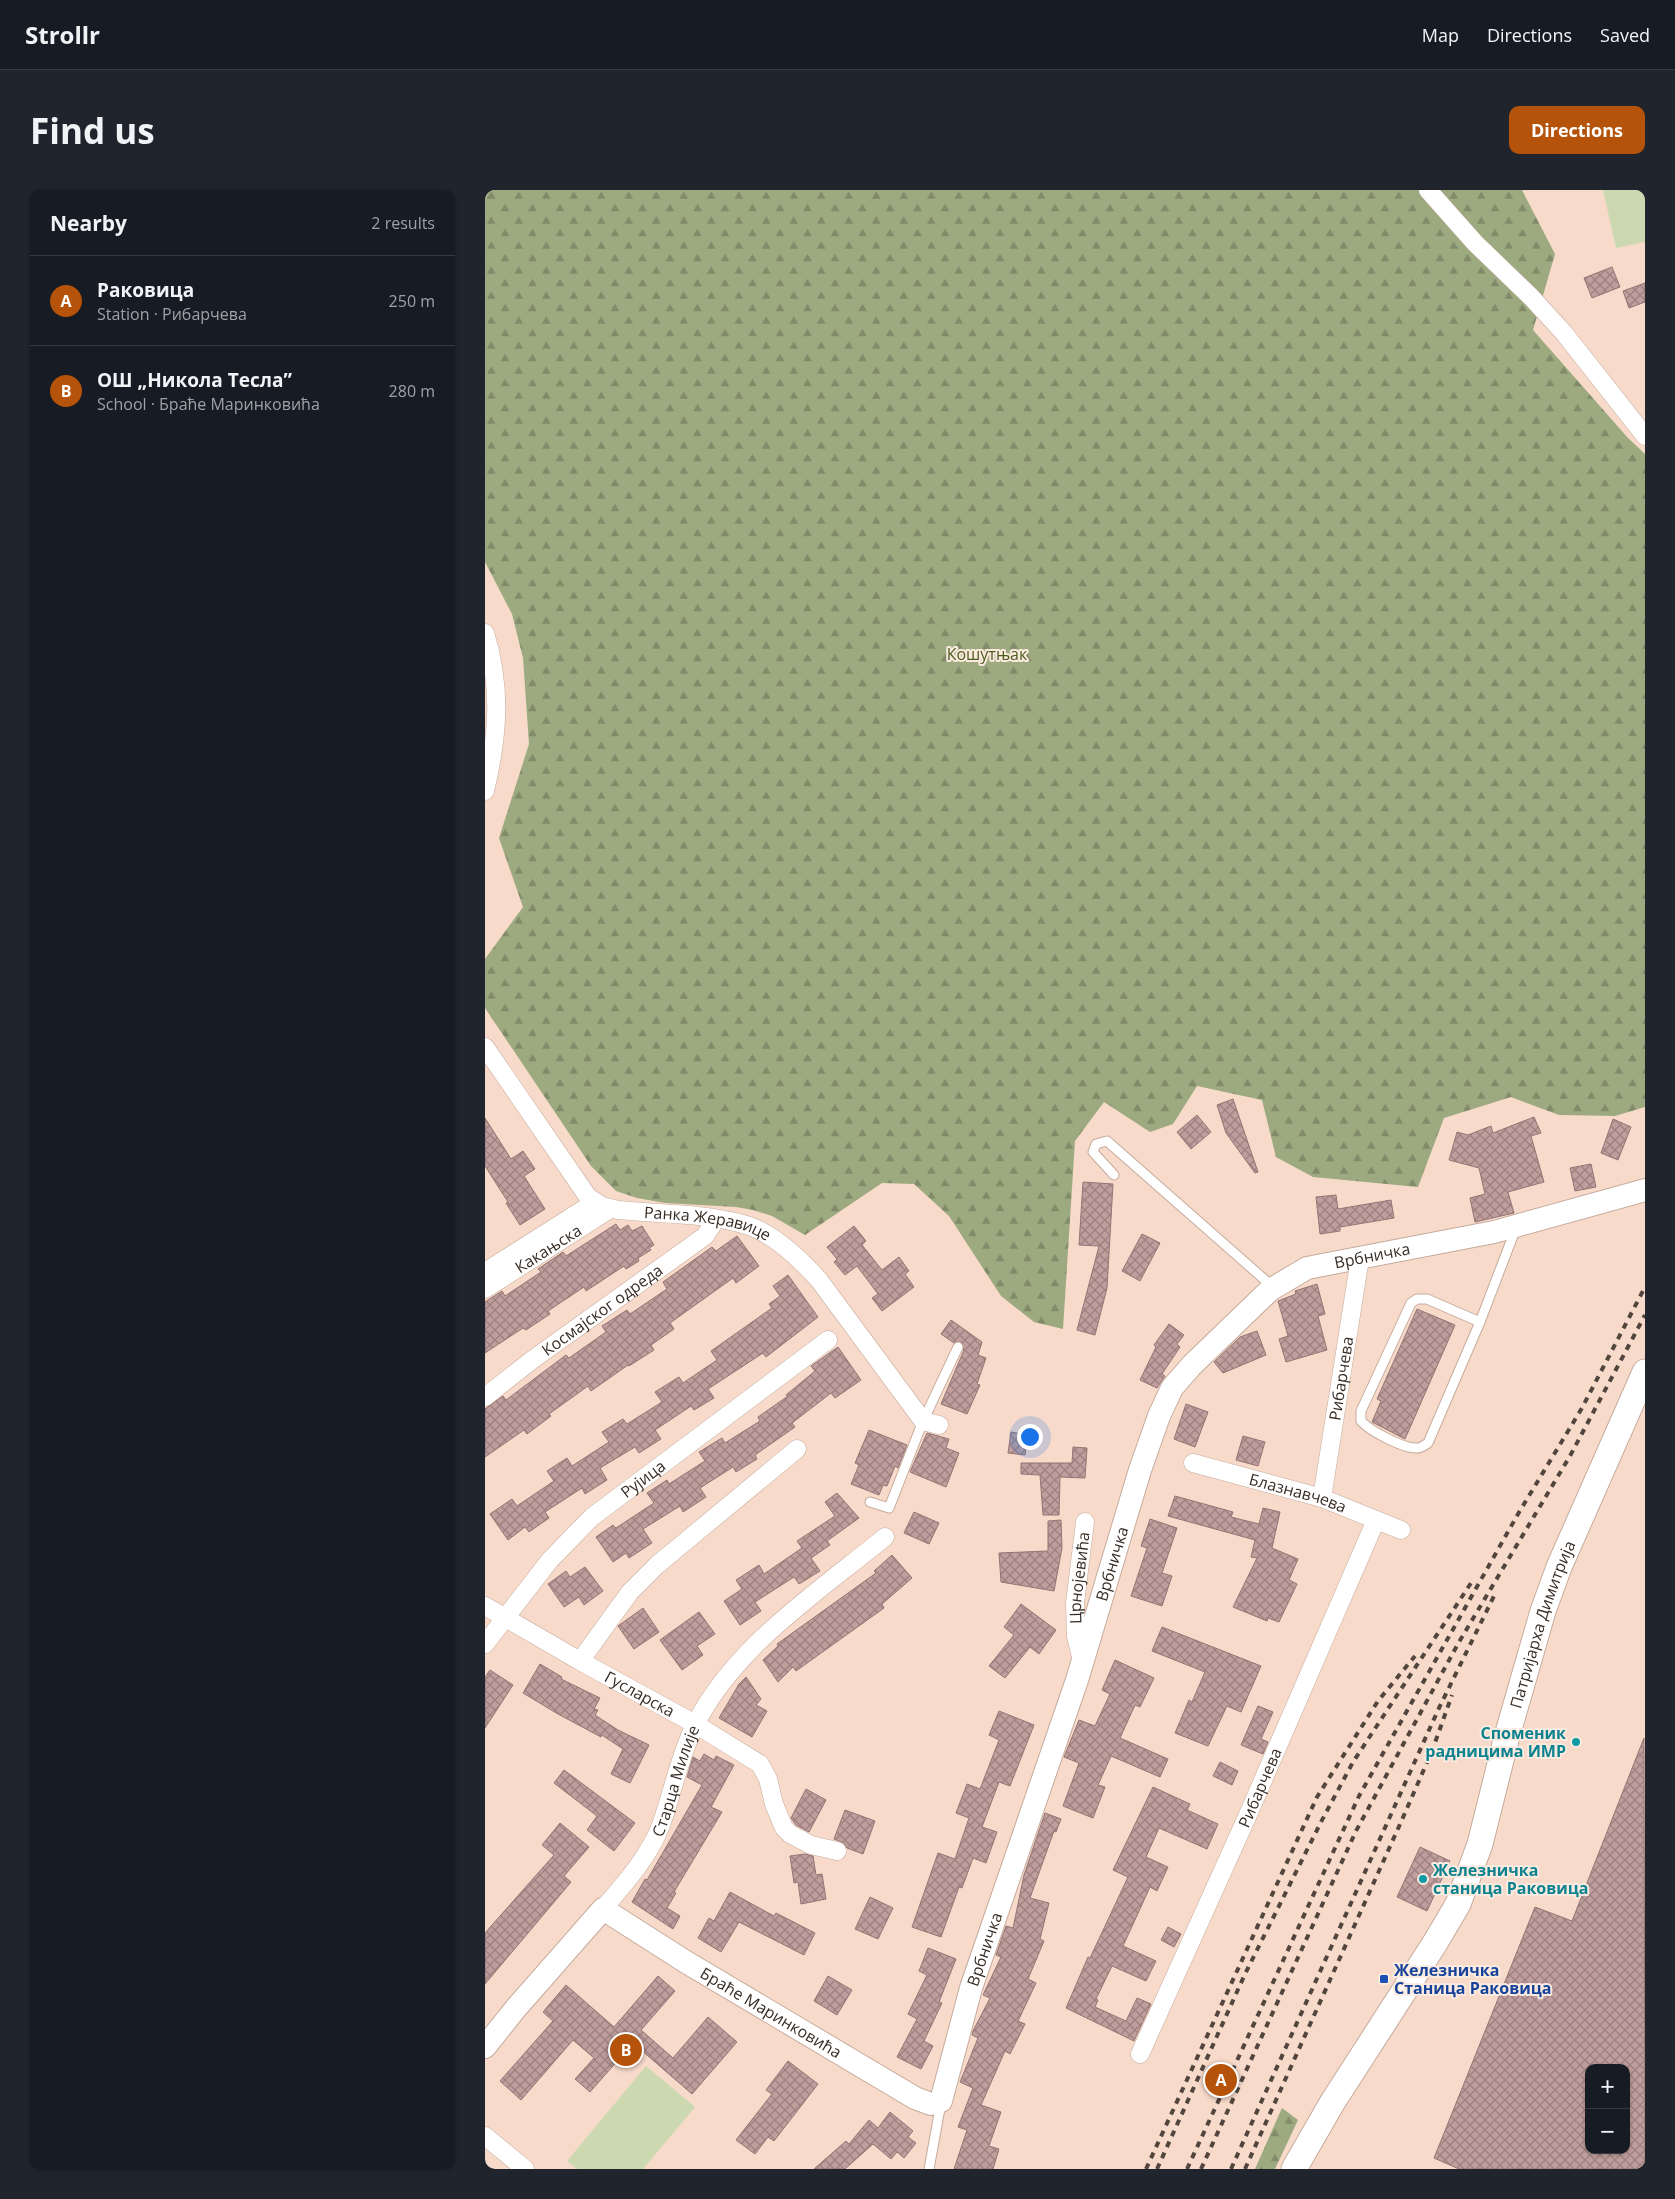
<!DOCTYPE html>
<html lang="en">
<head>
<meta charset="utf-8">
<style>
  body { margin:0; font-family:"Open Sans",sans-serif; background:#20242c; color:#f1f3f6 }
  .controls { position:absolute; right:15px; bottom:15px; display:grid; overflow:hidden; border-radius:10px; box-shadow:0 1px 4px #0004 }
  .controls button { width:45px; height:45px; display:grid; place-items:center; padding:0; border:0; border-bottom:1px solid #363941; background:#171b24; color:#f1f3f6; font:25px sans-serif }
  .you { position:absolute; left:544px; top:1246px; width:18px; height:18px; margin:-12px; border:4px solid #fff; border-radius:50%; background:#1a73e8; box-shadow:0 0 0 8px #1a73e833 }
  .badge { display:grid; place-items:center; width:32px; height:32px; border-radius:50%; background:#b45309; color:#fff; font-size:16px; font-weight:700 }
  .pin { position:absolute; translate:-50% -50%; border:2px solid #fff; box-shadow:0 1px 5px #0006 }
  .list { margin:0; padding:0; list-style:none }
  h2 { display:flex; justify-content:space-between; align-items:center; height:65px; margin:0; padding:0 20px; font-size:21px }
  h2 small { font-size:16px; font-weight:400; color:#9ea1a6 }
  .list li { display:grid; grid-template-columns:32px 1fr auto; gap:15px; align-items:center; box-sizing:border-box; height:90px; padding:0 20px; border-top:1px solid #363941 }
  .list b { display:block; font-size:19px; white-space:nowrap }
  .list p { margin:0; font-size:16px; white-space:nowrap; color:#9ea1a6 }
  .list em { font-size:16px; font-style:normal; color:#9ea1a6 }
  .map { position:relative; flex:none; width:1160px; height:1979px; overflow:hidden; border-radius:10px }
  header { display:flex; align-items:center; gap:30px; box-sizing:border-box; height:70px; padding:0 25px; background:#171b24; border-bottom:1px solid #363941 }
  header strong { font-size:24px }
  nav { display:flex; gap:28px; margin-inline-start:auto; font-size:18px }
  .intro { display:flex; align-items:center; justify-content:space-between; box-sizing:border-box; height:120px; padding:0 30px }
  h1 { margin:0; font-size:35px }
  .button { padding:12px 22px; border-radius:10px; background:#b45309; color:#fff; font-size:18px; font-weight:700 }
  main { display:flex; gap:30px; padding:0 30px }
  aside { flex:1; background:#171b24; border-radius:10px; box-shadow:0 1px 4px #0004 }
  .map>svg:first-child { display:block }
  .forest { fill:url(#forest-firs) }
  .pitch { fill:#ccd9b0 }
  .building { fill:url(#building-cross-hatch); stroke:#947574; fill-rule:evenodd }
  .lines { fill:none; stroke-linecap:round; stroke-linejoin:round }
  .service-casing { stroke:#c6ab9c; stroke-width:11 }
  .minor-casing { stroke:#c6ab9c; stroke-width:19 }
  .tertiary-casing { stroke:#c6ab9c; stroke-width:24 }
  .secondary-casing { stroke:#c6ab9c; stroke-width:27 }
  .service { stroke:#fff; stroke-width:9 }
  .minor { stroke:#fff; stroke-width:18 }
  .tertiary { stroke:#fff; stroke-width:22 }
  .secondary { stroke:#fff; stroke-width:25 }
  .rail { stroke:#51453d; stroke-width:4; stroke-dasharray:6 6; stroke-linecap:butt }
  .culture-dot { fill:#0f9aa8; stroke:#fbeae0; stroke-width:2 }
  .transit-dot { fill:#1a4fb4; stroke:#fbeae0; stroke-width:2 }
  .labels { text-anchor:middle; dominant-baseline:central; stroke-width:4; stroke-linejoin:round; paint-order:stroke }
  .park-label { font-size:16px; fill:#4c5c1d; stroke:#fbeae0 }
  .street-label { font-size:16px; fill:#382e27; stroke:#fbeae0 }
  .culture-label { font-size:16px; font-weight:bold; fill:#0d838f; stroke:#fbeae0; text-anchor:end }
  .transit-label { font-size:16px; font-weight:bold; fill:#164399; stroke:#fbeae0; text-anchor:start }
</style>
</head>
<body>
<header>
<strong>Strollr</strong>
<nav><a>Map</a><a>Directions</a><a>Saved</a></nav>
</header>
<div class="intro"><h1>Find us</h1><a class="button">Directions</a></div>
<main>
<aside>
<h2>Nearby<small>2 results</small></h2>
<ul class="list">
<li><span class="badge">A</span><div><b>Раковица</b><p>Station · Рибарчева</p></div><em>250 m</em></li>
<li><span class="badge">B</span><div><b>ОШ „Никола Тесла”</b><p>School · Браће Маринковића</p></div><em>280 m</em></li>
</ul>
</aside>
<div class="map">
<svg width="1160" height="1979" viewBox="0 0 1160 1979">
  <defs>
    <pattern id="forest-firs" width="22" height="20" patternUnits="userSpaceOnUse" patternTransform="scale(1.25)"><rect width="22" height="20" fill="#9daa80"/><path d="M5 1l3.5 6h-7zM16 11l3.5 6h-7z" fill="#818b69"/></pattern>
    <pattern id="building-cross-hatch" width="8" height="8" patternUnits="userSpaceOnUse" patternTransform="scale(1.25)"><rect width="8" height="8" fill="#bf9e9d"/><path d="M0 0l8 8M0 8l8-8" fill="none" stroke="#9c8180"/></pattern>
  </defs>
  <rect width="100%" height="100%" fill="#f7daca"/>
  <path class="forest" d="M0 0H1037L1070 64 1048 140 1143 248 1160 264V917L1130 926 1074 925 1026 907 959 928 933 997 828 987 791 967 777 910 712 896 688 934 665 942 619 912 590 951 578 1139 549 1132 516 1106 464 1026 429 994 397 993 320 1045 287 1026 268 1020 251 1017 180 1013 152 1008 131 1001 106 976 0 818V769L38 717 14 648 44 554 38 468 27 424 0 372Z
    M797 1918 813 1930 790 1979H770Z"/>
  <path class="pitch" d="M1118 0H1160V52L1131 58Z
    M161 1876 210 1917 158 1979H92L82 1971Z"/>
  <path class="building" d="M1127 77 1135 97 1107 108 1099 88Z
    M1160 93V112L1144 118 1138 101Z
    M748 909 773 982 770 983 741 943 732 915Z
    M712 925 726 942 706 959 692 942Z
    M1049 927 1056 943 1046 946 1059 992 1023 1002 1029 1023 990 1032 985 1008 1000 1004 994 978 964 970 972 942 983 945 1006 936 1008 943Z
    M0 928 26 969 38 961 50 979 39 986 60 1019 35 1035 21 1013 23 1012 0 976Z
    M1128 929 1146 937 1133 970 1116 963Z
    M1106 974 1111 997 1090 1001 1085 978Z
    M598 992 628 994 622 1098 610 1145 592 1140 614 1056 594 1055Z
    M851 1005 853 1019 906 1010 909 1028 855 1037V1041L835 1044 831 1007Z
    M131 1034 135 1040 143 1035 147 1041 157 1036 169 1055 164 1058 166 1060 153 1068 154 1071 141 1079 139 1076 101 1101 99 1097 63 1121 65 1124 41 1140 38 1138 0 1163V1112L17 1101 20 1106 56 1082 53 1079 78 1062 81 1066Z
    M369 1036 381 1051 377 1055 397 1080 414 1067 424 1081 420 1084 429 1097 397 1121 387 1108 393 1104 372 1076 360 1085 349 1072 352 1069 342 1057Z
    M657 1044 675 1053 655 1091 637 1081Z
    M252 1046 274 1076 251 1093 248 1088 185 1133 189 1139 166 1155 169 1160 144 1176 143 1175 106 1201 103 1196 64 1224 66 1226 42 1244 39 1240 0 1267V1219L18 1206 21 1210 81 1165 84 1168 121 1142 117 1136 142 1120 145 1124 182 1099 178 1092 227 1057 231 1061Z
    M303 1085 333 1127 281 1167 278 1163 223 1199 229 1208 209 1220 206 1216 170 1240 176 1249 154 1263 150 1257 115 1278 122 1290 100 1304 97 1298 60 1322 64 1328 44 1342 40 1337 23 1350 5 1324 27 1309 32 1316 69 1291 62 1281 82 1268 87 1276 124 1252 117 1242 138 1229 142 1234 177 1212 170 1202 194 1187 198 1193 232 1170 226 1161 287 1118 284 1114 295 1106 288 1096Z
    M832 1094 840 1124 833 1126 842 1160 801 1172 794 1149 803 1146 793 1111 811 1104 810 1101Z
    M932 1119 970 1135 920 1249 887 1232 896 1211 892 1209Z
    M466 1130 497 1152 493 1165 501 1168 492 1194 495 1195 482 1224 456 1214 479 1160 476 1152 469 1153 456 1144Z
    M684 1134 699 1145 692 1154 695 1157 677 1184 680 1186 672 1198 655 1190 671 1157 669 1155Z
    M772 1141 781 1165 738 1183 729 1172 755 1147Z
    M353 1157 376 1190 350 1208 346 1203 307 1233 310 1237 270 1265 272 1269 251 1282 248 1277 215 1298 221 1307 198 1322 195 1316 158 1339 167 1353 144 1368 141 1363 128 1372 111 1347 128 1335 131 1338 169 1313 162 1303 182 1290 184 1294 220 1271 214 1262 237 1248 240 1253 275 1231 273 1227 303 1206 301 1205 330 1181 326 1176Z
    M701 1214 723 1222 710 1257 689 1249Z
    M384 1240 422 1255 413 1278 410 1276 402 1296 398 1295 394 1305 366 1294 374 1275 370 1273Z
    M526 1242 543 1245 540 1265 523 1263Z
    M442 1243 464 1249 461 1258 474 1263 461 1297 425 1282Z
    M758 1246 780 1252 773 1276 751 1270Z
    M588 1257 602 1258 600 1288 575 1287 574 1325H558L555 1285 536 1284V1273H587Z
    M352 1303 374 1328 342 1351 345 1355 326 1368 335 1381 314 1394 309 1387 270 1412 276 1421 255 1435 239 1411 257 1399 251 1390 274 1375 279 1384 317 1358 312 1351 350 1326 340 1312Z
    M690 1306 748 1322 746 1327 774 1334 778 1318 795 1322 787 1358 813 1369 804 1390 812 1394 794 1432 783 1428 782 1431 748 1417 772 1368 766 1367 770 1350 683 1326Z
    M429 1322 454 1333 444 1354 419 1343Z
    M665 1329 692 1338 677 1383 687 1386 677 1416 646 1406 662 1358 656 1356Z
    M576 1330 577 1358 569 1401 516 1392 514 1363 563 1361V1331Z
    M407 1365 427 1388 397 1414 399 1418 311 1481 308 1477 293 1492 278 1470 293 1456 292 1454 391 1383 389 1381Z
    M100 1377 118 1401 99 1415 94 1407 79 1417 63 1394 81 1381 85 1387Z
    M536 1414 571 1440 554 1464 545 1457 520 1488 504 1476 529 1445 519 1437Z
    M158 1418 174 1442 149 1459 133 1436Z
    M214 1422 230 1444 212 1456 218 1465 197 1480 175 1450Z
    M677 1437 776 1476 756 1522 742 1516 723 1556 690 1543 704 1510 707 1512 720 1482 667 1461Z
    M630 1470 669 1488 655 1517 650 1515 635 1548 683 1569 675 1587 626 1566 613 1595 620 1597 608 1628 578 1616 594 1573 579 1567 594 1530 610 1536 625 1504 617 1500Z
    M55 1474 77 1487 76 1489 115 1508 109 1519 113 1520 110 1525 133 1540 164 1555 145 1593 126 1584 138 1559 117 1545 116 1547 73 1524 38 1503Z
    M5 1480 28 1495 0 1538V1487Z
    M261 1487 276 1509 271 1515 282 1521 267 1547 234 1528 254 1494Z
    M773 1516 788 1522 776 1549 783 1552 778 1564 756 1555Z
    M514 1521 549 1535 525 1596 514 1592 497 1637 512 1642 501 1673 488 1668 477 1698 474 1697 456 1747 427 1737 453 1663 470 1669 484 1628 471 1623 482 1594 495 1599 514 1550 504 1545Z
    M1159 1548 1160 1979H974L949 1968 1050 1717 1087 1731ZM1104 1878H1141V1960H1104Z
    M219 1564 229 1570 231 1566 249 1575 226 1617 237 1622 189 1702 191 1703 182 1718 195 1726 188 1739 147 1712 160 1689 162 1690 217 1595 202 1587 208 1567 215 1571Z
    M735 1572 753 1581 747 1595 728 1586Z
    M79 1580 150 1633 129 1661 102 1640 112 1626 69 1593Z
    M668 1597 705 1614 702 1620 733 1634 722 1659 674 1638 661 1667 683 1677 672 1701 665 1697 638 1756 671 1771 661 1791 627 1776 611 1809 613 1810 610 1817 641 1831 652 1808 666 1814 649 1851 581 1818 603 1767 605 1768 643 1687 628 1680Z
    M321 1599 341 1610 324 1642 311 1635 306 1628Z
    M360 1620 390 1631 378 1664 362 1658 359 1653 349 1649Z
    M560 1623 576 1629 571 1642 569 1641 545 1708 564 1713 555 1749 559 1751 543 1789 551 1793 533 1831 540 1834 525 1864 520 1861 496 1915 516 1922 504 1956 514 1959 508 1979H469L482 1940 473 1937 488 1898 475 1892 493 1848 487 1845 488 1841 505 1808 498 1805 516 1767 511 1765 521 1736 528 1738 539 1685Z
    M75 1633 104 1657 79 1686 86 1692 0 1794V1743L69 1665 57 1655Z
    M935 1657 965 1671 942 1721 912 1707Z
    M320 1664 328 1666 331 1685 337 1684 341 1709 316 1714 313 1692 309 1693 305 1666Z
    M245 1702 289 1726 291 1723 330 1743 319 1765 254 1732 236 1762 213 1748 224 1728 229 1731Z
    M385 1707 408 1718 393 1749 370 1739Z
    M683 1737 696 1744 689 1757 676 1750Z
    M443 1758 471 1769 454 1812 457 1813 439 1851 448 1856 436 1879 412 1867 432 1829 423 1824 442 1785 434 1781Z
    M173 1786 190 1801 156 1840 188 1868 223 1827 252 1852 207 1904 148 1853 105 1902 90 1889 109 1868 88 1850 36 1910 15 1891 68 1831 58 1822 81 1795 129 1837Z
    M343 1786 367 1800 352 1825 329 1811Z
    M303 1871 333 1894 289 1951 283 1947 270 1964 251 1950 287 1904 281 1900Z
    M405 1922 428 1941 423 1947 431 1953 419 1968 412 1962 406 1969 388 1954 360 1979H329L361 1951 364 1954 384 1930 393 1938Z"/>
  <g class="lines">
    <g class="service-casing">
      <path id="service" d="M629 985 608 962 611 954 622 951 788 1097
        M995 1132 942 1109H932L926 1113 876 1221V1231C885 1241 919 1259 932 1258 936 1258 940 1255 943 1253L995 1132 1031 1038
        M385 1312 404 1318 438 1231 473 1157
        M444 1979 456 1913"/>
    </g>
    <g class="minor-casing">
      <g id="minor">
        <path d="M943 0 990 53 1046 107 1079 143 1160 246"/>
        <path d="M0 443C17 498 13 546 0 601"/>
        <path id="s1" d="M0 857 103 1007 117 1016 133 1020C174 1024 218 1023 258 1034 286 1041 315 1069 334 1090L438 1231 454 1235"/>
        <path d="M0 1082 110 1012"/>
        <path id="s2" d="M0 1099 125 1019"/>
        <path id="s3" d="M0 1207 47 1170 220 1046 231 1029"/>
        <path id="s4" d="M708 1273 837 1308 916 1340"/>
        <path id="s5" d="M837 1308 875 1068"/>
        <path id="s6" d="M0 1416 95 1471 210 1534 275 1574 283 1589 289 1614 299 1638 305 1644 326 1655 352 1661"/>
        <path id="s7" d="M0 1454 65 1370 107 1327 343 1150"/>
        <path d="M95 1471 145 1402 172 1375 312 1259"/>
        <path id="s8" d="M597 1471 591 1446 590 1413 600 1332"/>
        <path id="s9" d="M118 1719C139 1694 164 1667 176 1635 188 1602 194 1567 210 1535 250 1456 333 1402 400 1347"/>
        <path id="s10" d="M655 1864 762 1627 891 1330"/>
        <path d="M0 1946 40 1979"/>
      </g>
    </g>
    <g class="tertiary-casing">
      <g id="tertiary">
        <path id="s11" d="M0 1857 31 1818 118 1719 201 1772 430 1908 446 1914 456 1911 486 1798 592 1490 655 1280 674 1226 687 1198 707 1175 785 1100 822 1078 1009 1042 1160 1000"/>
      </g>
    </g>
    <g class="secondary-casing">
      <g id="secondary">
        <path id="s12" d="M809 1979 847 1913 950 1753 973 1714 995 1654 1022 1546 1058 1421 1074 1377 1160 1182"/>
      </g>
    </g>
    <use href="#service" class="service"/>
    <use href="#minor" class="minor"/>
    <use href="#tertiary" class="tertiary"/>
    <use href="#secondary" class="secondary"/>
    <path class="rail" d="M661 1979 832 1607 893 1511 930 1466
      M672 1979 760 1784 836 1632 868 1572 988 1390
      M702 1979 874 1606 1033 1324 1097 1218 1160 1097
      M716 1979 871 1641 974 1452 1085 1266 1160 1125
      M746 1979 954 1518 1009 1406
      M760 1979 916 1632 947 1561 967 1505"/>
  </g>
  <g class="culture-dot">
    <circle cx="1091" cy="1552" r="5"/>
    <circle cx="938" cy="1689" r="5"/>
  </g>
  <rect class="transit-dot" x="894" y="1784" width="10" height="10" rx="2.5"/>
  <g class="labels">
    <g class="park-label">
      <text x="502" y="464">Кошутњак</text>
    </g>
    <g class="street-label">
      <text stroke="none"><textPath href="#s1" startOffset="306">Ранка Жеравице</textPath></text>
      <text stroke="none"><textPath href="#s2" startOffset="75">Какањска</textPath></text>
      <text stroke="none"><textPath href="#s11" startOffset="1572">Врбничка</textPath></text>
      <text stroke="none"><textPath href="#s3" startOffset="146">Космајског одреда</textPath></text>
      <text stroke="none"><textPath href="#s5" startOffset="121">Рибарчева</textPath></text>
      <text stroke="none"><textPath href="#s7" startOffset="230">Рујица</textPath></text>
      <text stroke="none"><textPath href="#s4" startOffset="109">Блазнавчева</textPath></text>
      <text stroke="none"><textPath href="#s11" startOffset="1138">Врбничка</textPath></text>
      <text stroke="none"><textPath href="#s8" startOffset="84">Црнојевића</textPath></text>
      <text stroke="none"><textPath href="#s12" startOffset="604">Патријарха Димитрија</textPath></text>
      <text stroke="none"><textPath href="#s6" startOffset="178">Гусларска</textPath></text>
      <text stroke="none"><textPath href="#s9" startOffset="149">Старца Милије</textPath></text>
      <text stroke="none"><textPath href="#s10" startOffset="292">Рибарчева</textPath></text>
      <text stroke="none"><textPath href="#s11" startOffset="732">Врбничка</textPath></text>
      <text stroke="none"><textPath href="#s11" startOffset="379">Браће Маринковића</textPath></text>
    </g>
    <g class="culture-label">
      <text x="1081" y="1543">Споменик<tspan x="1081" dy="18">радницима ИМР</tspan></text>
      <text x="948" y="1680" text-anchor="start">Железничка<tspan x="948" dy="18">станица Раковица</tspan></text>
    </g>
    <g class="transit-label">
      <text x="909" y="1780">Железничка<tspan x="909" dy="18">Станица Раковица</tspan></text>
    </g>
  </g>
</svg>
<div class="controls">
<button>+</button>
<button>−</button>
</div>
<div class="you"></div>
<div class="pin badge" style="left:736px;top:1890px">A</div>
<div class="pin badge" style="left:141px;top:1860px">B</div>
</div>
</main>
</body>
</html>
